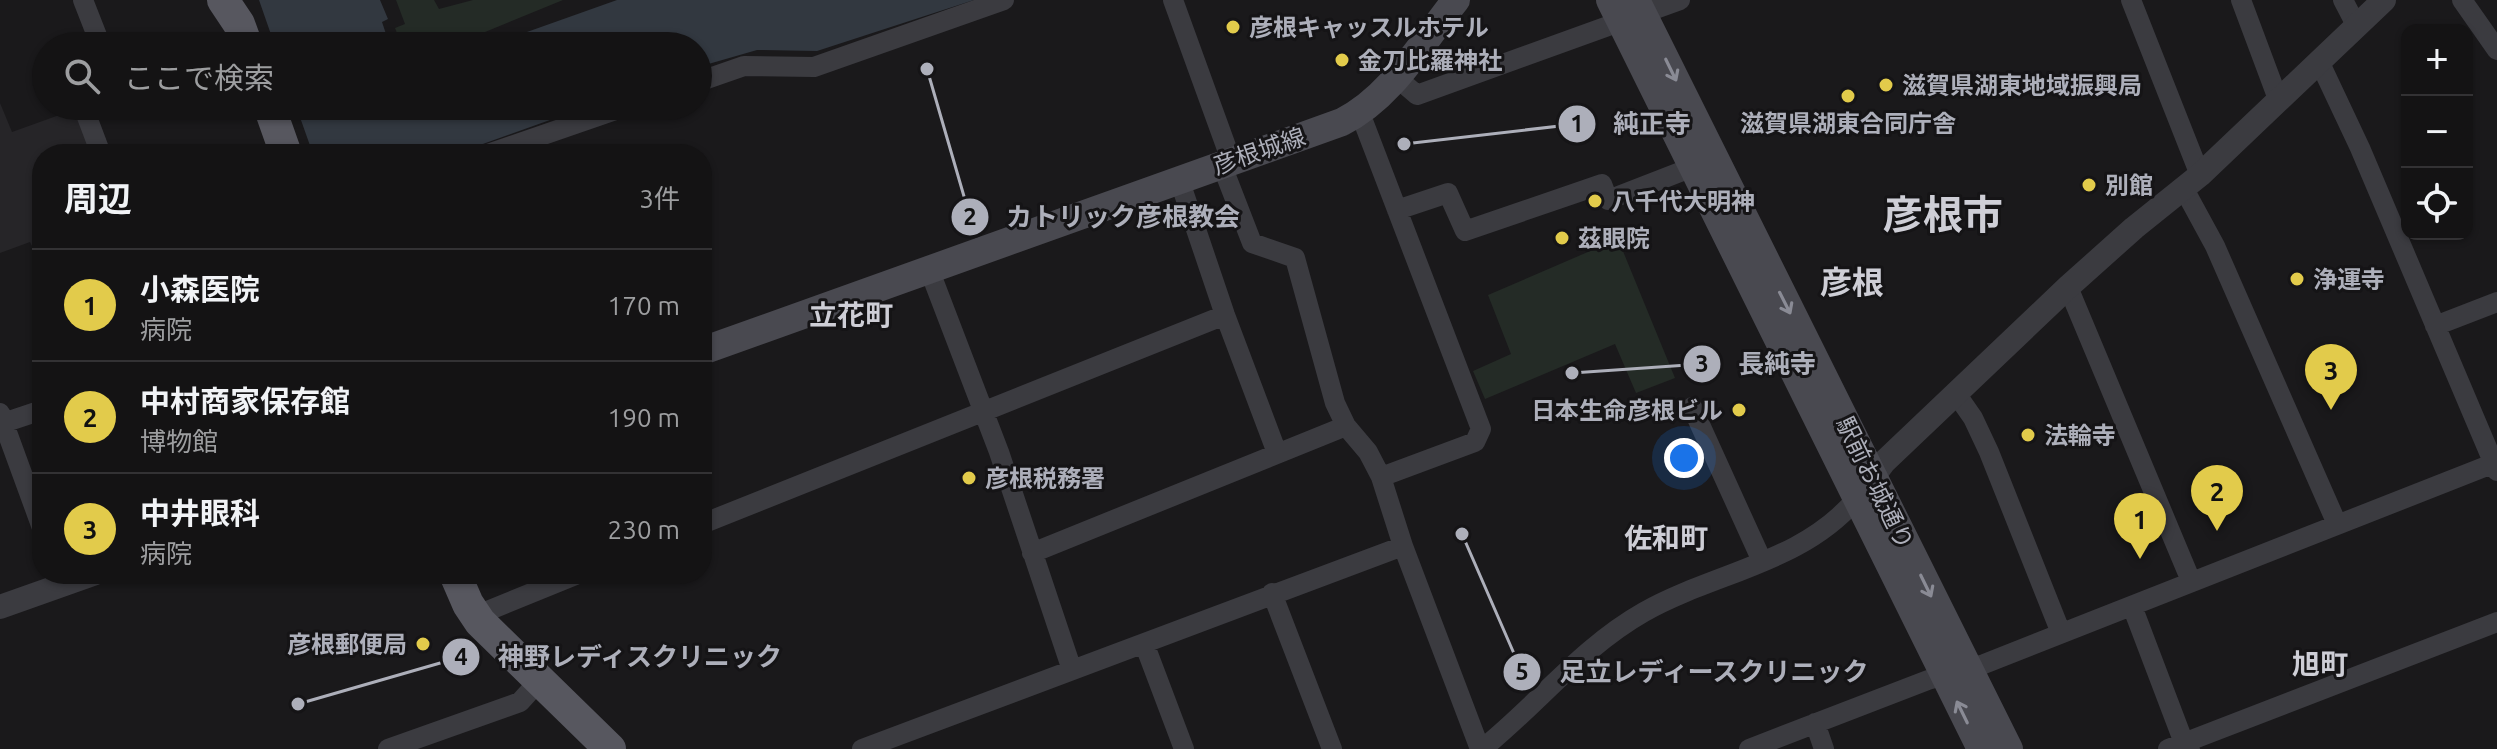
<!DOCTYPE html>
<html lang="ja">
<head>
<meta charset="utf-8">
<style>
  body { margin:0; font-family:Ubuntu,"Noto Sans JP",sans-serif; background:#1d1c1d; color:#f1f3f6 }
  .controls { position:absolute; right:24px; top:24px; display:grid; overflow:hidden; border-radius:16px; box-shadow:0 2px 6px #0004 }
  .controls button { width:72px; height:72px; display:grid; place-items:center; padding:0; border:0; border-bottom:2px solid #333234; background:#141314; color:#f1f3f6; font:40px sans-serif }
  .you { position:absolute; left:1684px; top:458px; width:28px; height:28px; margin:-20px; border:6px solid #fff; border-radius:50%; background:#1a73e8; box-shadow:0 0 0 12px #1a73e833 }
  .badge { display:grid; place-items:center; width:52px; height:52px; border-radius:50%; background:#e2cb4b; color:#111; font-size:26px; font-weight:700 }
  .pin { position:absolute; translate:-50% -66px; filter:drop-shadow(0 2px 4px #0008) }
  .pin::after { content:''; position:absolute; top:42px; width:28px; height:24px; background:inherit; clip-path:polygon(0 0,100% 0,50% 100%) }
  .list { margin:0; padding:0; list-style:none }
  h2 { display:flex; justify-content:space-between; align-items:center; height:104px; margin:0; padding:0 32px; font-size:34px }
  h2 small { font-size:26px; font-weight:400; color:#9d9ea0 }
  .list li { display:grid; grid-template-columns:52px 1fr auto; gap:24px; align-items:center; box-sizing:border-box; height:112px; padding:0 32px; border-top:2px solid #333234 }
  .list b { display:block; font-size:30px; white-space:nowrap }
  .list p { margin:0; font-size:26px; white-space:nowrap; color:#9d9ea0 }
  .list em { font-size:26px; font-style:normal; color:#9d9ea0 }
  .icon { flex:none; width:44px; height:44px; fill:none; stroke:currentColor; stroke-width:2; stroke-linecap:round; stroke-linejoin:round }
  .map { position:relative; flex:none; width:2497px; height:749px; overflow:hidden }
  .search { position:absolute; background:#141314; box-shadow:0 2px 6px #0004; left:32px; top:32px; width:680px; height:88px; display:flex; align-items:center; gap:20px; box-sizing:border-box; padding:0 28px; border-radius:44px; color:#9d9ea0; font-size:30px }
  .panel { position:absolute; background:#141314; box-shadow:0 2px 6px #0004; left:32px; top:144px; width:680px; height:440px; border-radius:32px }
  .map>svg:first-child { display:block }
  .built { fill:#262528 }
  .green { fill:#242b26 }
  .water { fill:#323840 }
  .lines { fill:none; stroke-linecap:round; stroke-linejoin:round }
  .minor { stroke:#3b3b40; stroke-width:20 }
  .tertiary { stroke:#3b3b40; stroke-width:24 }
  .secondary { stroke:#494950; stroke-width:28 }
  .primary { stroke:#57575f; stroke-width:32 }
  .oneway { stroke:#8a8b95 }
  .poi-dot { fill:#e2cb4b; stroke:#151416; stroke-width:3 }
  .labels { text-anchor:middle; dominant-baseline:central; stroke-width:6; stroke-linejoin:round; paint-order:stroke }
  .poi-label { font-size:24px; font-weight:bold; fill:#adafba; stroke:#151416; text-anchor:start }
  .street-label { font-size:24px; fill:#adafba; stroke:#151416 }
  .quarter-label { font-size:28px; font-weight:bold; fill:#ceced6; stroke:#151416 }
  .district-label { font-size:32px; font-weight:bold; fill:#ceced6; stroke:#151416 }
  .town-label { font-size:40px; font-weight:bold; fill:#ceced6; stroke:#151416 }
  .leader { fill:none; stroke:#adafba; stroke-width:3 }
  .callout-dot { fill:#adafba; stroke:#151416; stroke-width:3 }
  .mark-label { font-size:24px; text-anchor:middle; font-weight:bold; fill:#111 }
  .callout-label { font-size:26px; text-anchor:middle; font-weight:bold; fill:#adafba; stroke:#151416; stroke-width:6; stroke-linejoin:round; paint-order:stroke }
</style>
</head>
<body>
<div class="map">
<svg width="2497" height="749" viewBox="0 0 2497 749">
  <rect width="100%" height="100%" fill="#1a191b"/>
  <path class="built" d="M0 103 12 132 76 109 92 154H42V250L35 252 30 242 0 253Z"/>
  <path class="green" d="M396 0H434L439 9 473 0H563L451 46H402L395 28 405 24Z
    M1618 239 1675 378 1636 393 1615 344 1485 399 1473 371 1511 354 1488 295Z"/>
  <path class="water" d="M259 0H380L388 19 382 22 390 46H275Z
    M617 0H974L817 51 757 50 698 67V46H488Z
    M296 106H589L455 154H313Z"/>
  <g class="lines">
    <path class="minor" d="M83 0 101 46
      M1173 0 1231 160
      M2131 0 2200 175
      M2241 0 2278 99
      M2343 0 2356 25
      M2462 0 2497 50
      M2319 61 2360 148 2497 471
      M1396 77 1417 95 1680 0
      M698 82 744 66 814 67 1004 0
      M91 106 84 109 101 154
      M1360 113 1481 429 1475 442 1381 477
      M488 154 627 106
      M1221 163 1252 243 1295 258 1335 403 1346 426 1368 452 1381 477 1403 546 1480 749
      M1179 179 1225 315 1277 453
      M2184 189 2215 246 2337 524
      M1397 210 1448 193 1465 231 1602 184 1608 200 1693 167
      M929 269 999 452 1072 670
      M2068 287 2191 581
      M2435 326 2497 302
      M1957 395 1973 418 1989 452 2061 633
      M1692 407 1762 561
      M0 413 42 528
      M0 424 42 410
      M702 524 1225 315
      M1032 553 1346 426
      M1272 593 1332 749
      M2132 606 2184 743 2190 749
      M475 616 578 574
      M1144 643 1184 749
      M1815 723 1824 749
      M388 749 520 702 539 681
      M862 749 1403 546
      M1482 749C1537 705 1582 647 1644 612 1715 572 1803 563 1857 498
      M1749 749 1928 680 1984 664 2497 462
      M2168 749 2497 622"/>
    <path class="tertiary" d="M1863 490 1884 462 2068 287 2134 228 2200 175 2384 0
      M0 607 93 574"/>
    <path class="secondary" d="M1610 0 1981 749
      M1636 0 2009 749
      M702 351 1342 122C1392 97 1422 42 1456 0"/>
    <path class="primary" d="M223 0 239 24 247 46
      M269 106 286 154
      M455 574 468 604 480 622 610 749"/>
  </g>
  <defs><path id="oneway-shaft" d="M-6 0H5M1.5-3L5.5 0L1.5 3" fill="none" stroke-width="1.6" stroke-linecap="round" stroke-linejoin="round" transform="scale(2)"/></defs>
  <g class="oneway">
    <use href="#oneway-shaft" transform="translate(1671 70) rotate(64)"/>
    <use href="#oneway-shaft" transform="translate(1785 303) rotate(63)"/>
    <use href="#oneway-shaft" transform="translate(1926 586) rotate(64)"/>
    <use href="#oneway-shaft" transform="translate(1962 712) rotate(-116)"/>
  </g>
  <g class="poi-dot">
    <circle cx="1233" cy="27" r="8"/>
    <circle cx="1342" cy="60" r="8"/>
    <circle cx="1886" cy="85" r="8"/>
    <circle cx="1848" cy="96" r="8"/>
    <circle cx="2089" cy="185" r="8"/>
    <circle cx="1595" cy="201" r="8"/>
    <circle cx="1562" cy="238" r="8"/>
    <circle cx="2297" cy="279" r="8"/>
    <circle cx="1739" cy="410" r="8"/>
    <circle cx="2028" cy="435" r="8"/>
    <circle cx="969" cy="478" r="8"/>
    <circle cx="423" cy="644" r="8"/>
  </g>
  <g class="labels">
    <g class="poi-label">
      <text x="1249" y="27">彦根キャッスルホテル</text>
      <text x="1358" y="60">金刀比羅神社</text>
      <text x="1902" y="85">滋賀県湖東地域振興局</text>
      <text x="1848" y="123" text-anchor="middle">滋賀県湖東合同庁舎</text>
      <text x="2105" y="185">別館</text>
      <text x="1611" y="201">八千代大明神</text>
      <text x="1578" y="238">茲眼院</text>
      <text x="2313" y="279">浄運寺</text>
      <text x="1723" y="410" text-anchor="end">日本生命彦根ビル</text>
      <text x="2044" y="435">法輪寺</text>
      <text x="985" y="478">彦根税務署</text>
      <text x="407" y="644" text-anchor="end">彦根郵便局</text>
    </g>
    <g class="street-label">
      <text transform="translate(1259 151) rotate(-19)">彦根城線</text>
      <text transform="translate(1875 483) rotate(64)">駅前お城通り</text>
    </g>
    <g class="quarter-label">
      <text x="851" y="314">立花町</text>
      <text x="1666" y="537">佐和町</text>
      <text x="2320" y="663">旭町</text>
    </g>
    <g class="district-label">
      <text x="1852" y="282">彦根</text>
    </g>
    <g class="town-label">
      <text x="1943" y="214">彦根市</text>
    </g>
  </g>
  <path class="leader" d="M1404 144L1577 124M927 69L970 217M1572 373L1702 364M298 704L461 657M1462 534L1522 672"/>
  <g class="callout-dot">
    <circle cx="1404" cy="144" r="8"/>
    <circle cx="927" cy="69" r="8"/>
    <circle cx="1572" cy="373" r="8"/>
    <circle cx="298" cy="704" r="8"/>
    <circle cx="1462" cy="534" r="8"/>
    <circle cx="1577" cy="124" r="20"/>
    <circle cx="970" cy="217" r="20"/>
    <circle cx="1702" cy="364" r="20"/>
    <circle cx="461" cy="657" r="20"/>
    <circle cx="1522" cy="672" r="20"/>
  </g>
  <g class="mark-label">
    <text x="1577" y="132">1</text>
    <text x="970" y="225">2</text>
    <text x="1702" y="372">3</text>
    <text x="461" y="665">4</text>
    <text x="1522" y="680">5</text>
  </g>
  <g class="callout-label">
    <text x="1652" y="133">純正寺</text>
    <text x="1123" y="226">カトリック彦根教会</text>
    <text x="1777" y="373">長純寺</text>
    <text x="640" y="666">神野レディスクリニック</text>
    <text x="1714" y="681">足立レディースクリニック</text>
  </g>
</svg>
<div class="controls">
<button>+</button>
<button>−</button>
<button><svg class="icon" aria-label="locate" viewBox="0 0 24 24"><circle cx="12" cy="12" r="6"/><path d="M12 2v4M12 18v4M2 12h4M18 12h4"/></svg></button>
</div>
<div class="you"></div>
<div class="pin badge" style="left:2140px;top:559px">1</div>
<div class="pin badge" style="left:2217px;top:531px">2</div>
<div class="pin badge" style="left:2331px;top:410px">3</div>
<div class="search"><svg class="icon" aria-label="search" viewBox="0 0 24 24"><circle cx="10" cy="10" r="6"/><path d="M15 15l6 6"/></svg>ここで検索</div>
<section class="panel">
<h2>周辺<small>3件</small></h2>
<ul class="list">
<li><span class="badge">1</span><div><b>小森医院</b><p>病院</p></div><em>170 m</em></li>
<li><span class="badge">2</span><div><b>中村商家保存館</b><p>博物館</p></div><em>190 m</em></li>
<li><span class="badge">3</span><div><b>中井眼科</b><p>病院</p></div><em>230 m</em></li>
</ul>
</section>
</div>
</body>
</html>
